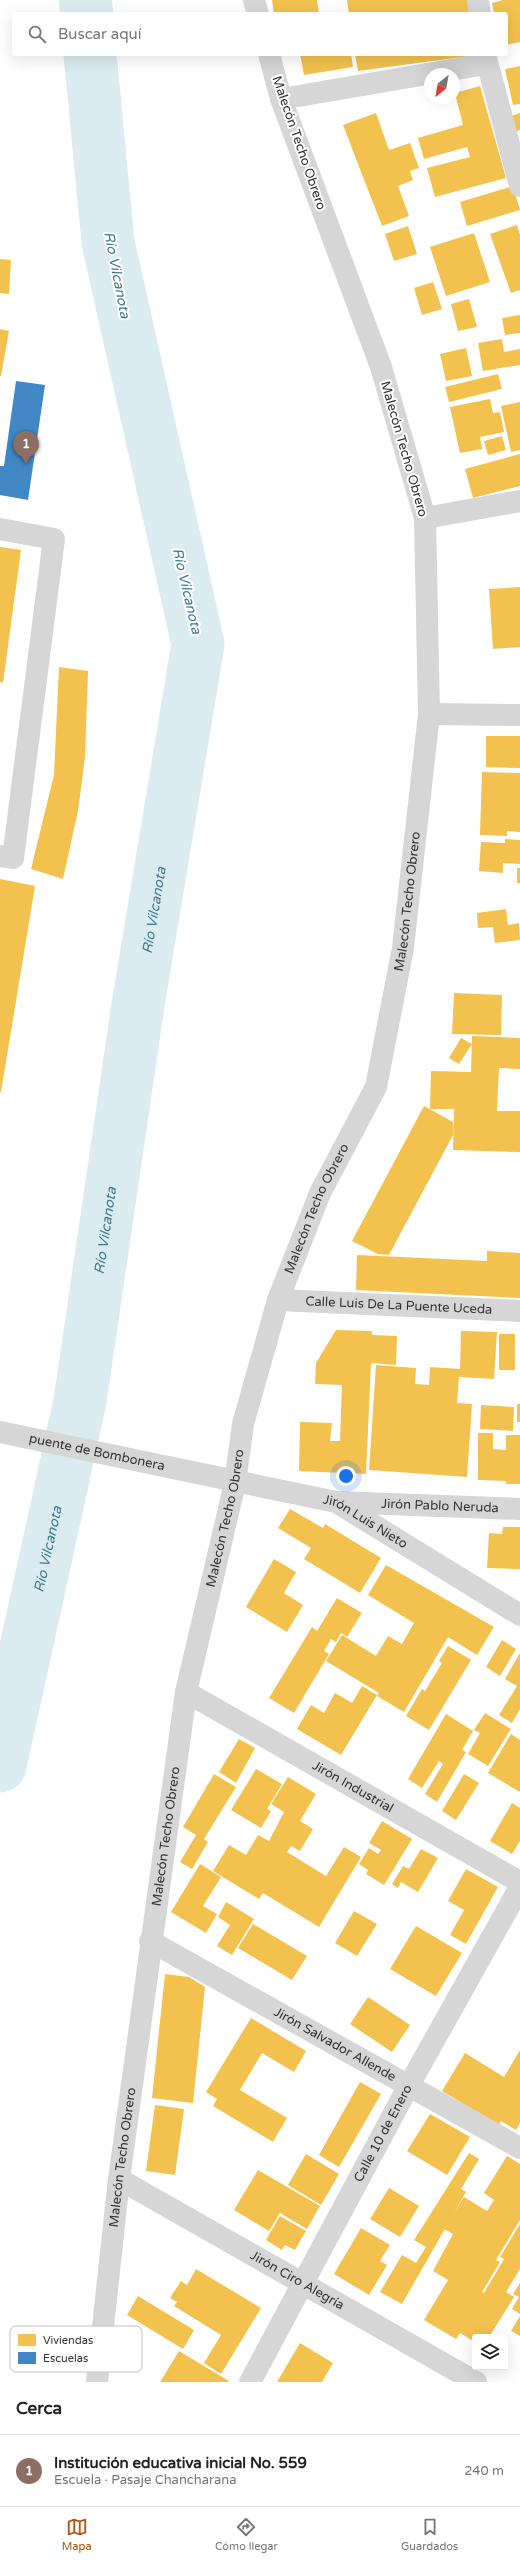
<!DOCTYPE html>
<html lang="es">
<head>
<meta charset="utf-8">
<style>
  body { margin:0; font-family:"Varela Round",sans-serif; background:#f6f6f6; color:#222 }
  .controls { position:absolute; right:12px; bottom:12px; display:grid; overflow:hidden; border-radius:4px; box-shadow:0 4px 16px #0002 }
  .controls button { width:36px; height:36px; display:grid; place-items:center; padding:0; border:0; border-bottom:1px solid #e0e0e0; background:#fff; color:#222; font:20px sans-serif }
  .compass { position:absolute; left:424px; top:68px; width:36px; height:36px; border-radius:50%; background:#fff; box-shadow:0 4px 16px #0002; rotate:211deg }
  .you { position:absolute; left:346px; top:1476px; width:14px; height:14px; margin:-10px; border:3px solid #fff; border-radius:50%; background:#1a73e8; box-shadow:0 0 0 6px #1a73e833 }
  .badge { display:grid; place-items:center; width:26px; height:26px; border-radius:50%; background:#b45309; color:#fff; font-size:13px; font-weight:700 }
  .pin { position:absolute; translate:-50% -33px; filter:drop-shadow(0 1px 2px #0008) }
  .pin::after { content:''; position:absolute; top:21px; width:14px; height:12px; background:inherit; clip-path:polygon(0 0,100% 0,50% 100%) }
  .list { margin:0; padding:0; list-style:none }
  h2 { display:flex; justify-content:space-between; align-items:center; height:52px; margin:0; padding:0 16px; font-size:17px }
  h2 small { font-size:13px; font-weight:400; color:#767676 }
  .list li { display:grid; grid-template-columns:26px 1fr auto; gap:12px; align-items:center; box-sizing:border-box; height:72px; padding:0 16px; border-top:1px solid #e0e0e0 }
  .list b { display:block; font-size:15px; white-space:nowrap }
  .list p { margin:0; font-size:13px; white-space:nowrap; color:#767676 }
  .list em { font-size:13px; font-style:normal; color:#767676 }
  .icon { flex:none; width:22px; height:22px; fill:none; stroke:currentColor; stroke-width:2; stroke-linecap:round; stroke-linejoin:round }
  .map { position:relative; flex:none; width:520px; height:2382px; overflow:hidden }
  .search { position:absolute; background:#fff; box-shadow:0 4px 16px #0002; left:12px; right:12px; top:12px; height:44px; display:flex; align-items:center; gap:10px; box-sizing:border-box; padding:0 14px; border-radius:4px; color:#767676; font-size:15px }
  .sheet { height:124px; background:#fff }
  nav { display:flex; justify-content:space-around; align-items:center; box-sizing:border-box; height:56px; border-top:1px solid #e0e0e0; background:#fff; font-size:11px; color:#767676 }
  nav a { display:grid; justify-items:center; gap:2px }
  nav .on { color:#b45309 }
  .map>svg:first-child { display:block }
  .homes { fill:#f2c14e }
  .schools { fill:#3f88c5 }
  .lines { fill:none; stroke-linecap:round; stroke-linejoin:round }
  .river { stroke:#dbecf1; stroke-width:53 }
  .minor { stroke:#d6d6d6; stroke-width:22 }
  .labels { text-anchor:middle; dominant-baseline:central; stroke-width:4; stroke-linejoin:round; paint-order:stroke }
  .street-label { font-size:13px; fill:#323232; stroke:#fff }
  .water-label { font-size:14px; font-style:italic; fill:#3f7b8d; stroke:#fff }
  .key { fill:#fff; stroke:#c2c2c2; stroke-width:1 }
  .key-label { font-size:11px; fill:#323232 }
</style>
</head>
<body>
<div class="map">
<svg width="520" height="2382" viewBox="0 0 520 2382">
  <rect width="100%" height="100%" fill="#fff"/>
  <path class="homes" d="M272 0H317L319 14H274Z
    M347 0H470L472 14H349Z
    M503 0H520V42L506 45V14H494L492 3Z
    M300 54H351L353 67 304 75Z
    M355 54H477V55L358 71Z
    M520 66V104L513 105 505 69Z
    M480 86 506 178 435 197 427 168 470 157 467 147 424 159 418 138 463 125 455 93Z
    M376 113 389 150 410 143 419 168 410 171 413 180 398 186 409 216 382 226 343 125Z
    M520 113V130L516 132 511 116Z
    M513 186 520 210 467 226 460 202Z
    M517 225 520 235V290L511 293 490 234Z
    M408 226 417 254 394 261 385 234Z
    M474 233 490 282 446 296 430 247Z
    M0 259 11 260 9 294 0 293Z
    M433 282 442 309 422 315 414 288Z
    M469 299 477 327 458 331 451 304Z
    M520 315V333L505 335 502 318Z
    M0 329 9 331 1 376H0Z
    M502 339 504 352 520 349V365L483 371 478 343Z
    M466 348 472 376 446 381 440 354Z
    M498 374 502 389 449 402 445 387Z
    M490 399 493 413 500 412 504 432 480 437 482 449 460 453 450 407Z
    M520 402V450L511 452 501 406Z
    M502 436 506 450 488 455 484 441Z
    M520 454V486L473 498 465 469Z
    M0 547 21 550 3 683 0 682Z
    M520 587V647L493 649 489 589Z
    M59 667 88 671 85 757 78 811 63 879 31 869 54 775Z
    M486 736H520V768L486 767Z
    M482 772 520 773V832L507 831V836L480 835Z
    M505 839 520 840V864L503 863V873L479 871 481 842 505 843Z
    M517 868H520V883H517Z
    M0 879 35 886 1 1092H0Z
    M506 909 508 925 519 923 520 940 495 943 493 927 478 928 477 913Z
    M454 993 502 995 501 1035 452 1034Z
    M472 1036 520 1038V1069L499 1068 497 1111H520V1152L453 1150 454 1109H430L431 1071 471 1072Z
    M461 1038 472 1044 459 1064 449 1058Z
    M424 1106 453 1122V1135L389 1255 378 1254 352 1241Z
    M487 1251 520 1253V1298L356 1290 357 1255 487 1261Z
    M336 1330 372 1331V1335L397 1336 396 1365 371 1363 366 1474 299 1471 300 1422 332 1423 330 1441H340L342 1385 315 1384 316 1363Z
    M461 1331 497 1332 494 1379 459 1377 457 1403 472 1404 467 1477 369 1470 376 1365 416 1368 415 1384 429 1385 430 1367 460 1369Z
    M499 1334H515V1370H499Z
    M517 1404H520V1422H517Z
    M481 1405 514 1407 513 1431 480 1429Z
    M478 1433H493V1449L506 1450V1435H520V1484H506V1481L478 1480Z
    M290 1509 323 1528 325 1524 381 1558 360 1593 304 1559 311 1548 278 1528Z
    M503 1527H520V1569L487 1568 489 1533 502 1534Z
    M274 1559 296 1572 284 1593 303 1605 287 1632 246 1607Z
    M386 1565 494 1627 477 1655 448 1637 404 1712 377 1696 379 1693 326 1661 342 1635 376 1656 388 1636 402 1644 414 1623 368 1595Z
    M337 1598 362 1613 347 1637 341 1633 336 1642 331 1639 324 1651 329 1654 294 1713 269 1698 312 1627 317 1631Z
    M502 1640 516 1649 500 1676 486 1667Z
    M448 1646 471 1660 429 1730 406 1716 422 1689 425 1691 442 1663 439 1661Z
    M520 1653V1709L512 1723 499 1715 517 1686 505 1679Z
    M362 1686 377 1695 341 1755 297 1729 311 1705 324 1713 335 1693 352 1703Z
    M485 1713 511 1729 488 1766 468 1754 480 1733 474 1730Z
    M446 1714 473 1731 462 1750 466 1752 437 1802 425 1794 443 1764 439 1761 422 1788 408 1779Z
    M511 1734 520 1740V1792L488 1773Z
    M239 1739 255 1748 236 1783 219 1772Z
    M256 1769 282 1784 267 1809 271 1811 261 1828 231 1810Z
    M214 1774 236 1787 204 1839 208 1842 192 1869 180 1862 196 1835 183 1827Z
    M464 1774 479 1783 456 1820 442 1811Z
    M288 1777 316 1794 300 1821 313 1829 300 1851 291 1846 287 1852 326 1876 344 1847 361 1857 319 1927 263 1893 259 1899 213 1871 229 1845 246 1855 258 1835 269 1841 284 1812 271 1804Z
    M512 1803 520 1808V1841L512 1854 490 1841Z
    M382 1821 412 1839 384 1885 366 1874 368 1870 359 1864 369 1848 378 1854 381 1850 369 1843Z
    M421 1849 438 1858 418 1892 401 1882 398 1888 392 1884 403 1866 409 1869Z
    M200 1864 221 1877 203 1906 217 1914 206 1933 171 1912Z
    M466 1869 498 1887 466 1944 450 1935 464 1910 448 1901Z
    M226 1902 254 1919 232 1955 217 1946 230 1925 218 1917Z
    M354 1911 377 1924 357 1956 335 1943Z
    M253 1924 307 1956 292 1980 238 1948Z
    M416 1926 462 1953 436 1996 390 1969Z
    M165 1974 189 1977 205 1987 193 2103 152 2098Z
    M368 1997 410 2025 392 2052 350 2024Z
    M251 2018 306 2051 294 2072 262 2053 240 2090 287 2118 273 2142 213 2106 217 2099 206 2092Z
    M520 2050V2123L516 2130 501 2121 499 2125 442 2091 465 2053 504 2077Z
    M360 2082 381 2094 339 2167 319 2155Z
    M155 2105 184 2109 175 2175 146 2171Z
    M430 2114 470 2137 447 2175 407 2151Z
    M469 2153 479 2159 461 2189 466 2192 402 2304 380 2292 402 2255 416 2263 426 2247 414 2240Z
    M306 2154 339 2174 321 2205 288 2185Z
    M507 2156 520 2164V2220L496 2260 500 2262 482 2292 484 2293 504 2259 500 2257 520 2224V2269L506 2292 514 2297 489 2337H475V2342L460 2333 456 2339 424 2320 448 2280 433 2271 453 2234 444 2229 464 2197 487 2211 494 2200 484 2193Z
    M258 2170 320 2206 307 2229 280 2213 269 2231 234 2210Z
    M389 2188 419 2206 400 2237 370 2219Z
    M280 2216 306 2231 295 2250 285 2245 282 2250 266 2240Z
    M361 2228 390 2245 380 2261 387 2265 369 2295 334 2274Z
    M196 2269 261 2308 221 2374 204 2363 221 2335 174 2306 177 2302 170 2298 181 2281 187 2285Z
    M520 2283V2314L512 2309 519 2297 513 2294Z
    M138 2296 194 2330 183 2349 127 2315Z
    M520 2316V2336L511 2331Z
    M300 2343 333 2363 322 2382H277Z
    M179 2351 229 2381 228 2382H160Z"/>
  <path class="schools" d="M16 381 45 385 28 500 0 495V466H4Z"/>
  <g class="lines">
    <g class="river">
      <path d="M85 0 87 14"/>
      <path id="s1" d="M0 1766 80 1401 138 1005 198 644 108 242 90 54"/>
    </g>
    <g class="minor">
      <path d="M254 0 258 14"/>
      <path d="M478 0 480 14"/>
      <path d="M485 54 520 186"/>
      <path d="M281 99 486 64"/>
      <path d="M425 518 520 501"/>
      <path d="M0 529 54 539 13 858 0 856"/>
      <path d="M429 714 520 715"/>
      <path id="s2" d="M278 1300 520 1311"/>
      <path id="s3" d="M0 1432 336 1502 520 1615"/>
      <path id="s4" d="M337 1502 520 1509"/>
      <path id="s5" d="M186 1692 520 1882"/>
      <path id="s6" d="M150 1941 520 2148"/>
      <path id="s7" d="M119 2179 476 2382"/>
      <path id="s8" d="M97 2382 119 2179 186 1692 235 1483 243 1424 278 1300 320 1193 376 1087 403 948 429 714 425 518 381 367 281 99 269 54"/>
      <path id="s9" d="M250 2382 408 2087 520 1887"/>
    </g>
  </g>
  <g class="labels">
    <g class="street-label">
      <text transform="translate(299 143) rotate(71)">Malecón Techo Obrero</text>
      <text transform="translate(404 449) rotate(74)">Malecón Techo Obrero</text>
      <text stroke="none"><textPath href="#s8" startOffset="1522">Malecón Techo Obrero</textPath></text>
      <text stroke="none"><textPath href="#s8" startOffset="1198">Malecón Techo Obrero</textPath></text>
      <text stroke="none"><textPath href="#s2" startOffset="121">Calle Luis De La Puente Uceda</textPath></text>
      <text stroke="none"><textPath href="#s3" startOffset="99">puente de Bombonera</textPath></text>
      <text stroke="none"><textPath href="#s4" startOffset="103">Jirón Pablo Neruda</textPath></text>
      <text stroke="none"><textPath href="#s8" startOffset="874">Malecón Techo Obrero</textPath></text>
      <text stroke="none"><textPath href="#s3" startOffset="378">Jirón Luis Nieto</textPath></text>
      <text stroke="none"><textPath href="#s5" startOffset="192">Jirón Industrial</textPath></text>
      <text stroke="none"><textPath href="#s8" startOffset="550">Malecón Techo Obrero</textPath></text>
      <text stroke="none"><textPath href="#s6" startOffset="212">Jirón Salvador Allende</textPath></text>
      <text stroke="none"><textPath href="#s9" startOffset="282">Calle 10 de Enero</textPath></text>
      <text stroke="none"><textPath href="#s8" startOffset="226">Malecón Techo Obrero</textPath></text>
      <text stroke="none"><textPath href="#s7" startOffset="205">Jirón Ciro Alegría</textPath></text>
    </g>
    <g class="water-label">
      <text transform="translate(117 275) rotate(79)">Río Vilcanota</text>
      <text transform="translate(187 591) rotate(77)">Río Vilcanota</text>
      <text stroke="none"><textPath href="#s1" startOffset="870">Río Vilcanota</textPath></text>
      <text stroke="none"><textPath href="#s1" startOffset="546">Río Vilcanota</textPath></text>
      <text stroke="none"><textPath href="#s1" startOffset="222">Río Vilcanota</textPath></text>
    </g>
  </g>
  <rect x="10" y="2326" width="132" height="46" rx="6" class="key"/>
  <rect x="18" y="2334" width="18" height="12" fill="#f2c14e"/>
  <rect x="18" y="2352" width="18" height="12" fill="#3f88c5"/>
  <g class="key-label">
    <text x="43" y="2344">Viviendas</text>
    <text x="43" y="2362">Escuelas</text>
  </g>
</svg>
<div class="controls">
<button><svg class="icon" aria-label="layers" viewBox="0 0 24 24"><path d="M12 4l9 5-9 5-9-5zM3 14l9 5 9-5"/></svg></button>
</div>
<svg class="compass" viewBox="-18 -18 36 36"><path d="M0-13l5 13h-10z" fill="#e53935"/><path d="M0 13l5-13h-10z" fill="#767676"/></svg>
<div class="you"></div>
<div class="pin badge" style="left:26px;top:464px;background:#8d6e63">1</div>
<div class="search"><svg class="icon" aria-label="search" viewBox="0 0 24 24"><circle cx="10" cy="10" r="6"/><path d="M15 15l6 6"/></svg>Buscar aquí</div>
</div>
<section class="sheet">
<h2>Cerca<small></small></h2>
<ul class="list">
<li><span class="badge" style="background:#8d6e63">1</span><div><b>Institución educativa inicial No. 559</b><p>Escuela · Pasaje Chancharana</p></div><em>240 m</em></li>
</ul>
</section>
<nav>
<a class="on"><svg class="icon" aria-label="map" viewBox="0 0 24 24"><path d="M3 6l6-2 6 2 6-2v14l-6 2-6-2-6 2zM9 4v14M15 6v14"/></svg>Mapa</a>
<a><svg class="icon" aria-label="directions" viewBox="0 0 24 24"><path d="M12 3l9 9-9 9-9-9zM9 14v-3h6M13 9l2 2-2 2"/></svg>Cómo llegar</a>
<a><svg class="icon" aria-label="saved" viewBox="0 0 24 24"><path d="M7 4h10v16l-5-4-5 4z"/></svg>Guardados</a>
</nav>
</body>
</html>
